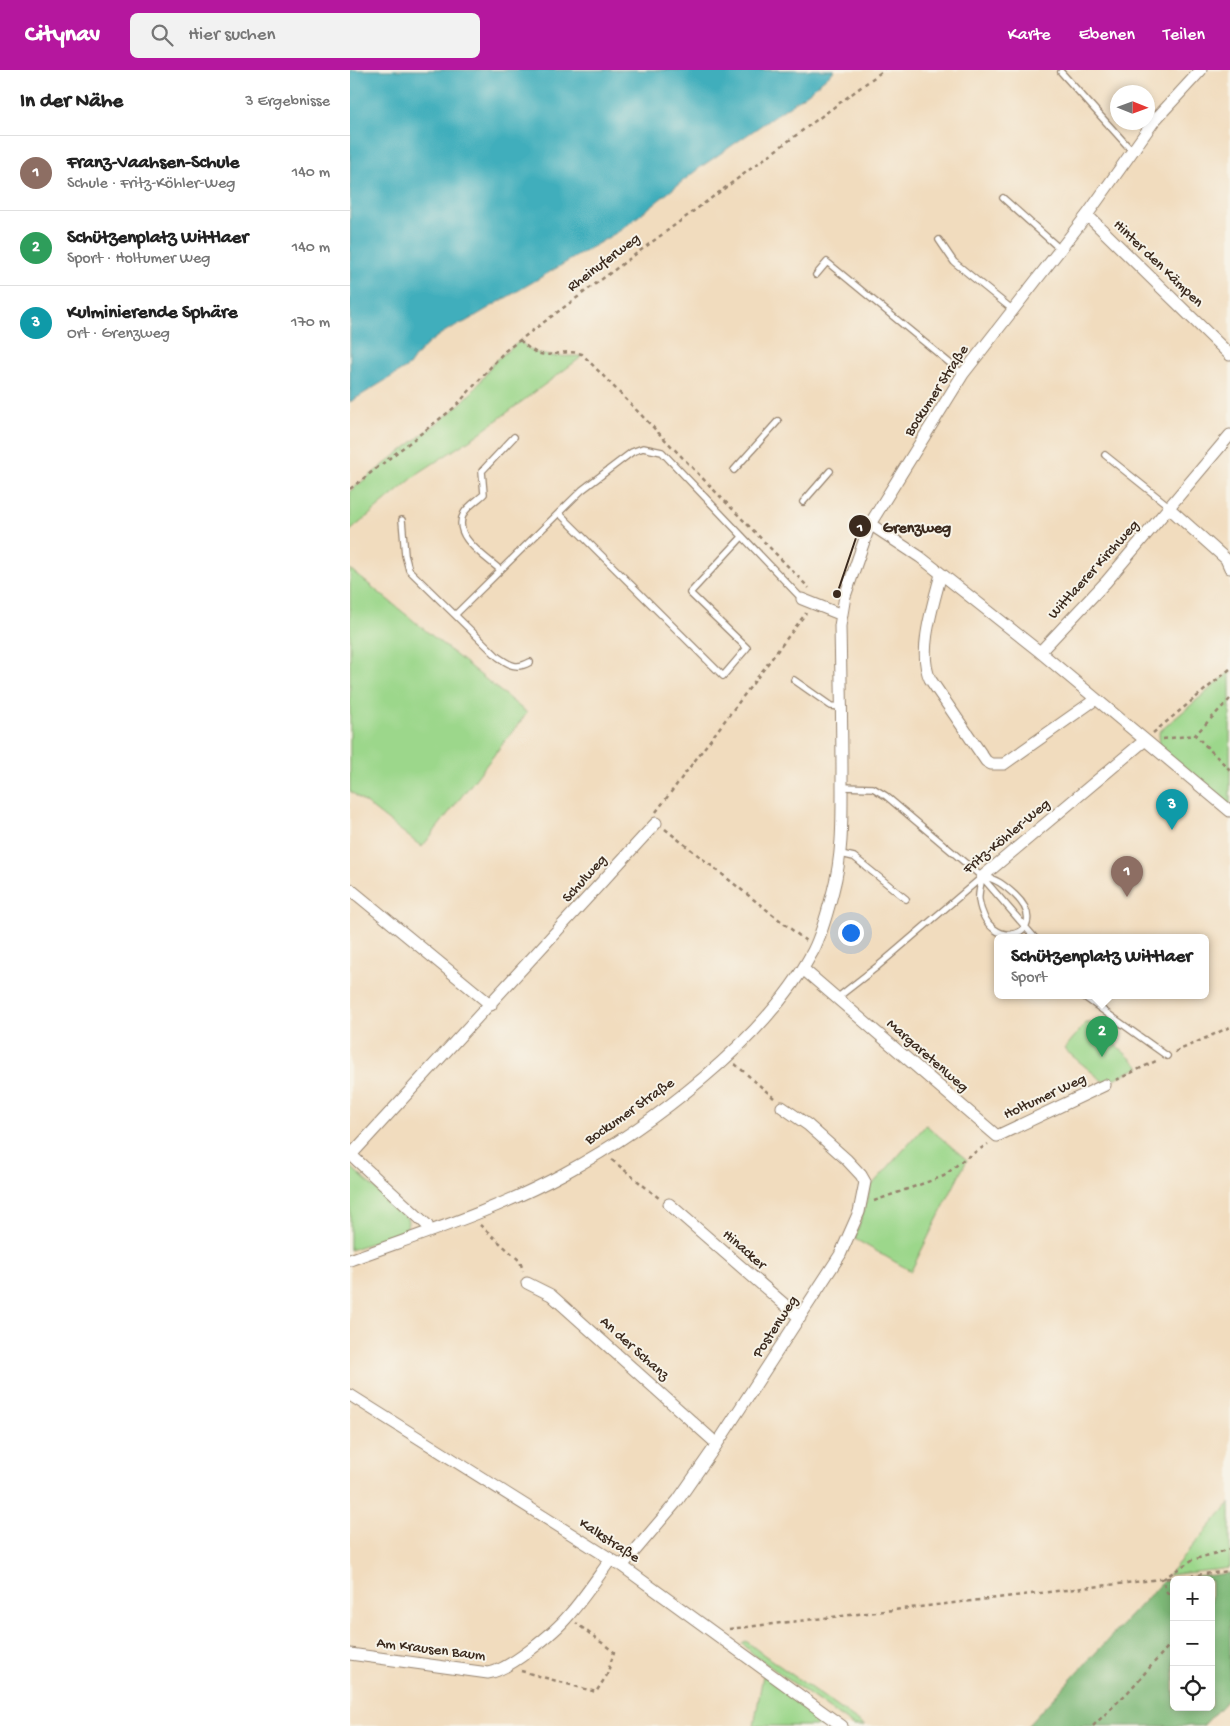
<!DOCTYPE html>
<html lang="de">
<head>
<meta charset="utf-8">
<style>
  body { margin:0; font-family:"Gochi Hand",sans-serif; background:#f2f2f2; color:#222 }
  .controls { position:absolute; right:15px; bottom:15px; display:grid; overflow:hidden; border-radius:8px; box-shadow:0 2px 8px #0003 }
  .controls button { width:45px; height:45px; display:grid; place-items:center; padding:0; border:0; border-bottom:1px solid #e0e0e0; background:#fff; color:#222; font:25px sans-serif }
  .compass { position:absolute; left:760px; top:15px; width:45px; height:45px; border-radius:50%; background:#fff; box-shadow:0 2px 8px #0003; rotate:91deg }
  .you { position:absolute; left:500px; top:862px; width:18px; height:18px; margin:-12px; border:4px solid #fff; border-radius:50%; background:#1a73e8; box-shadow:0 0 0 8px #1a73e833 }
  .badge { display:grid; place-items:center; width:32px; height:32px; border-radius:50%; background:#b5179e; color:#fff; font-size:16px; font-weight:700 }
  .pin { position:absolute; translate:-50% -41px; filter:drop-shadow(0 1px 2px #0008) }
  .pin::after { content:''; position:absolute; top:26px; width:18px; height:15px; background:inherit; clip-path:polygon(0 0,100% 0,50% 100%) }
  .popup { position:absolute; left:644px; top:864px; width:215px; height:65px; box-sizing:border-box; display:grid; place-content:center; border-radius:8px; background:#fff; filter:drop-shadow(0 1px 4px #0005); font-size:16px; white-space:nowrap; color:#767676 }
  .popup b { font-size:19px; color:#222 }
  .popup::after { content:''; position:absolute; left:50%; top:100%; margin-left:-10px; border:10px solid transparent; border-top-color:#fff }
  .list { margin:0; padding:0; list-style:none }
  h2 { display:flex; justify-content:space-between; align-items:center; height:65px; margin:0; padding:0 20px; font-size:21px }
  h2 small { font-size:16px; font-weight:400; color:#767676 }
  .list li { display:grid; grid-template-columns:32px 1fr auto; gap:15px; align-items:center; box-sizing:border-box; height:75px; padding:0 20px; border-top:1px solid #e0e0e0 }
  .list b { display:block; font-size:19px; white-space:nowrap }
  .list p { margin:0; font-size:16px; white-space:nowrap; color:#767676 }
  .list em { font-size:16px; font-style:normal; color:#767676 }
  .icon { flex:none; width:28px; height:28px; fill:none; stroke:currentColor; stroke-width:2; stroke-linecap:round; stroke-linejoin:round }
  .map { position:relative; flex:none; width:880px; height:1656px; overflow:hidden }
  header { display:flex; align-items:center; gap:30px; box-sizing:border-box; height:70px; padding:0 25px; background:#b5179e; color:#fff }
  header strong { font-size:24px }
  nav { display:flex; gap:28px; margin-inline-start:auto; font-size:18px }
  .search { width:350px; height:45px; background:#f2f2f2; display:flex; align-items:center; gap:12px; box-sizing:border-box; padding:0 18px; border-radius:8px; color:#767676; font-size:19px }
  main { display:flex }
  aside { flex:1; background:#fff }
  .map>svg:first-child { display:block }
  .green { fill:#9cd78b; stroke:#6c8054 }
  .forest { fill:#7db877; stroke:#5c714a; fill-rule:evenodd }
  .water { fill:#3faebc; stroke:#3d6c6d }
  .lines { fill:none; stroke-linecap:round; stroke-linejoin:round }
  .lane-casing { stroke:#96836e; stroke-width:8 }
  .street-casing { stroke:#96836e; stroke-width:13 }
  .path { stroke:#96836e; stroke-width:2.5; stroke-dasharray:4 4; stroke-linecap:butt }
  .lane { stroke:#fff; stroke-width:5.5 }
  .street { stroke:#fff; stroke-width:11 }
  .labels { text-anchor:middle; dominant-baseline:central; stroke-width:4; stroke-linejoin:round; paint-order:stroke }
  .street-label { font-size:15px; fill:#3b2a1e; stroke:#f7f3e8 }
  .leader { fill:none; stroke:#3b2a1e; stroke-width:2 }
  .callout-dot { fill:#3b2a1e; stroke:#f7f3e8; stroke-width:2 }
  .mark-label { font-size:15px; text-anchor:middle; font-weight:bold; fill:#fff }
  .callout-label { font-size:16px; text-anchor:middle; font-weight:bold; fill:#3b2a1e; stroke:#f7f3e8; stroke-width:4; stroke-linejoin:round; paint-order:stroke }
</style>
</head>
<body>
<header>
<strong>Citynav</strong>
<div class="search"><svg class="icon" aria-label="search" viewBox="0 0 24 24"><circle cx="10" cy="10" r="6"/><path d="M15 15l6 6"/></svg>Hier suchen</div>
<nav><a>Karte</a><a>Ebenen</a><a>Teilen</a></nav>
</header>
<main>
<aside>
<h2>In der Nähe<small>3 Ergebnisse</small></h2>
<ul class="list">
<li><span class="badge" style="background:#8d6e63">1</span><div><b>Franz-Vaahsen-Schule</b><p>Schule · Fritz-Köhler-Weg</p></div><em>140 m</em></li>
<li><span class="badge" style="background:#2e9e5b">2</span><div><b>Schützenplatz Wittlaer</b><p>Sport · Holtumer Weg</p></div><em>140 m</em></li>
<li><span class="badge" style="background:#0f9aa8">3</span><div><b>Kulminierende Sphäre</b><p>Ort · Grenzweg</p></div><em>170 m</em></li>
</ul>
</aside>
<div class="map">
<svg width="880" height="1656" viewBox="0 0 880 1656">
  <rect width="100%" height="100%" fill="#f7f3e8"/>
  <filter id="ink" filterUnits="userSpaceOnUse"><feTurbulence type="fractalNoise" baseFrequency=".02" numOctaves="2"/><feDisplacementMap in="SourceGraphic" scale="10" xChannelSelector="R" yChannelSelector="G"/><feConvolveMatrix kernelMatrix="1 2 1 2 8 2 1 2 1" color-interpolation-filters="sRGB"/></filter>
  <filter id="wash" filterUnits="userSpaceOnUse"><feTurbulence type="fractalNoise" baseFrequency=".0096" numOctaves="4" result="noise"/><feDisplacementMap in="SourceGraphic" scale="20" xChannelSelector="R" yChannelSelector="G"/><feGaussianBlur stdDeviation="1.12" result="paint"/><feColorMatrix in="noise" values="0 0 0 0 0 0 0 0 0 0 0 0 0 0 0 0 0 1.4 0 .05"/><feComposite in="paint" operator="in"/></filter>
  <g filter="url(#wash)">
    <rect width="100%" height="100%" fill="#f1dcbe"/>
    <path class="green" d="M170 271C187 290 209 286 233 286L127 365 70 402 0 461V421L105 339 124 320 146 290Z
      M0 499 177 643 72 777 0 721Z
      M880 602V739L810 681 809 662Z
      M736 953H742L790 997 755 1013 714 979Z
      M576 1055 617 1090 561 1201 505 1169 521 1116Z
      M0 1096 57 1148 58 1152 56 1161 0 1180Z
      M880 1433V1498L818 1505Z
      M396 1571 410 1582 515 1656H503L404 1585 392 1573Z
      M413 1605 482 1656H404Z"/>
    <path class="forest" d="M880 1503V1627L853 1656H677L813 1511ZM824 1510H861V1637H824Z"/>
    <path class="water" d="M0 0H485L458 23 348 99 271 160 115 252C93 260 72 275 59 296L0 332Z"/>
  </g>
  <g filter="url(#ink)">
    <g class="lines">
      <g class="lane-casing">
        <path id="lane" d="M711 2 783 82
          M653 128 710 179
          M589 170 604 192 663 240
          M466 205 477 192 613 304
          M755 385 820 437
          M384 400 428 351
          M453 432 480 401
          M209 443 373 606 397 578 340 523 392 467
          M52 450 55 485 59 500 148 587C160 595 166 600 180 592
          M149 499C135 486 101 466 114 443 118 436 128 430 134 424L132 401 164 367
          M105 545 232 420 282 382 293 378 312 382 452 529
          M444 610 481 636 492 637
          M492 717 523 718 536 726 632 807 685 868
          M491 784 504 787 556 829
          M632 807C646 808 654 815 665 825 705 863 638 888 629 830 628 824 631 814 632 807Z
          M733 926 817 986
          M487 928 528 896 632 807"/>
      </g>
      <g class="street-casing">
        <path id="street" d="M737 145 880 285
          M819 438 876 489 880 498
          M520 454 570 487 690 582 880 741
          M591 504C584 532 567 582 580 609L636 691 641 694H654L746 629
          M452 529 492 545
          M690 582 756 512 880 365
          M632 807 794 671
          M0 819 141 935
          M453 899 647 1066 755 1015
          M0 1084 77 1155 79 1161
          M0 1086 306 753
          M319 1134 450 1248
          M0 1190C71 1164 147 1140 213 1104 300 1057 417 969 463 881 472 864 478 840 483 821 493 784 492 748 492 709 492 658 491 607 490 556L495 526 520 454 613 304 737 145 804 51 851 0
          M177 1213 201 1225 367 1374
          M0 1325 272 1496 492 1656
          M272 1496 328 1430 367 1374 490 1185 509 1142 515 1112 511 1105 496 1089 458 1055 432 1037
          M0 1584 138 1603C158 1601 205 1562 219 1545 234 1528 247 1508 261 1489"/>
      </g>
      <path class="path" d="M170 270C196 298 206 276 232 284L459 518
        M0 419 105 337 155 281 534 0
        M880 629 845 665 880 700
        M803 663 880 599
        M813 669 845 665
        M306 742 456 543
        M315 759 456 871
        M825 982 880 957
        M385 994 424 1028
        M766 1010 808 990
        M262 1090 310 1129
        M524 1131 594 1106 614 1089 638 1074
        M130 1155 170 1191 173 1201
        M824 1530 816 1521 813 1509 842 1490 880 1479
        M379 1559 880 1501
        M171 1601 246 1622 257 1605 264 1582 226 1553
        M743 1656 778 1622 824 1570"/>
      <use href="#lane" class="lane"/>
      <use href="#street" class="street"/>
    </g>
  </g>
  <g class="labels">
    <g class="street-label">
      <text transform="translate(254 193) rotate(-37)">Rheinuferweg</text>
      <text transform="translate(808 194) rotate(44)">Hinter den Kämpen</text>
      <text transform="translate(587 321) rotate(-57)">Bockumer Straße</text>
      <text transform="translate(744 500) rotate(-48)">Wittlaerer Kirchweg</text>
      <text transform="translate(657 767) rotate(-40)">Fritz-Köhler-Weg</text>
      <text transform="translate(235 809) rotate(-48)">Schulweg</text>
      <text transform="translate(577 986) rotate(41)">Margaretenweg</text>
      <text transform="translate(695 1027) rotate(-25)">Holtumer Weg</text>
      <text transform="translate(280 1042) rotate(-35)">Bockumer Straße</text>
      <text transform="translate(394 1180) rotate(41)">Hinacker</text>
      <text transform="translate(426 1257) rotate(-57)">Postenweg</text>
      <text transform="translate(284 1279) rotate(42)">An der Schanz</text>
      <text transform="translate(259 1471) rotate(33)">Kalkstraße</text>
      <text transform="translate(81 1580) rotate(7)">Am Krausen Baum</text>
    </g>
  </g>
  <path class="leader" d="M487 524L510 456"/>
  <g class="callout-dot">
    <circle cx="487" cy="524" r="5"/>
    <circle cx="510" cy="456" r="12"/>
  </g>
  <g class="mark-label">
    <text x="510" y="461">1</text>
  </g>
  <g class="callout-label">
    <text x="567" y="462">Grenzweg</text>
  </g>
</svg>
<div class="controls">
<button>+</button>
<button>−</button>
<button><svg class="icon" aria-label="locate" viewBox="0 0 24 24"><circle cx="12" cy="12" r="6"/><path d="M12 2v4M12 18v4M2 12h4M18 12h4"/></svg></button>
</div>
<svg class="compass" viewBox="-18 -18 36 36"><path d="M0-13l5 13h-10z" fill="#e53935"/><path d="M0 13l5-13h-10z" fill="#767676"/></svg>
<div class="you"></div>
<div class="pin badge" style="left:777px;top:827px;background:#8d6e63">1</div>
<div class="pin badge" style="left:752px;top:987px;background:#2e9e5b">2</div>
<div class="popup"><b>Schützenplatz Wittlaer</b>Sport</div>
<div class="pin badge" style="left:822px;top:760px;background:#0f9aa8">3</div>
</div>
</main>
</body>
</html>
